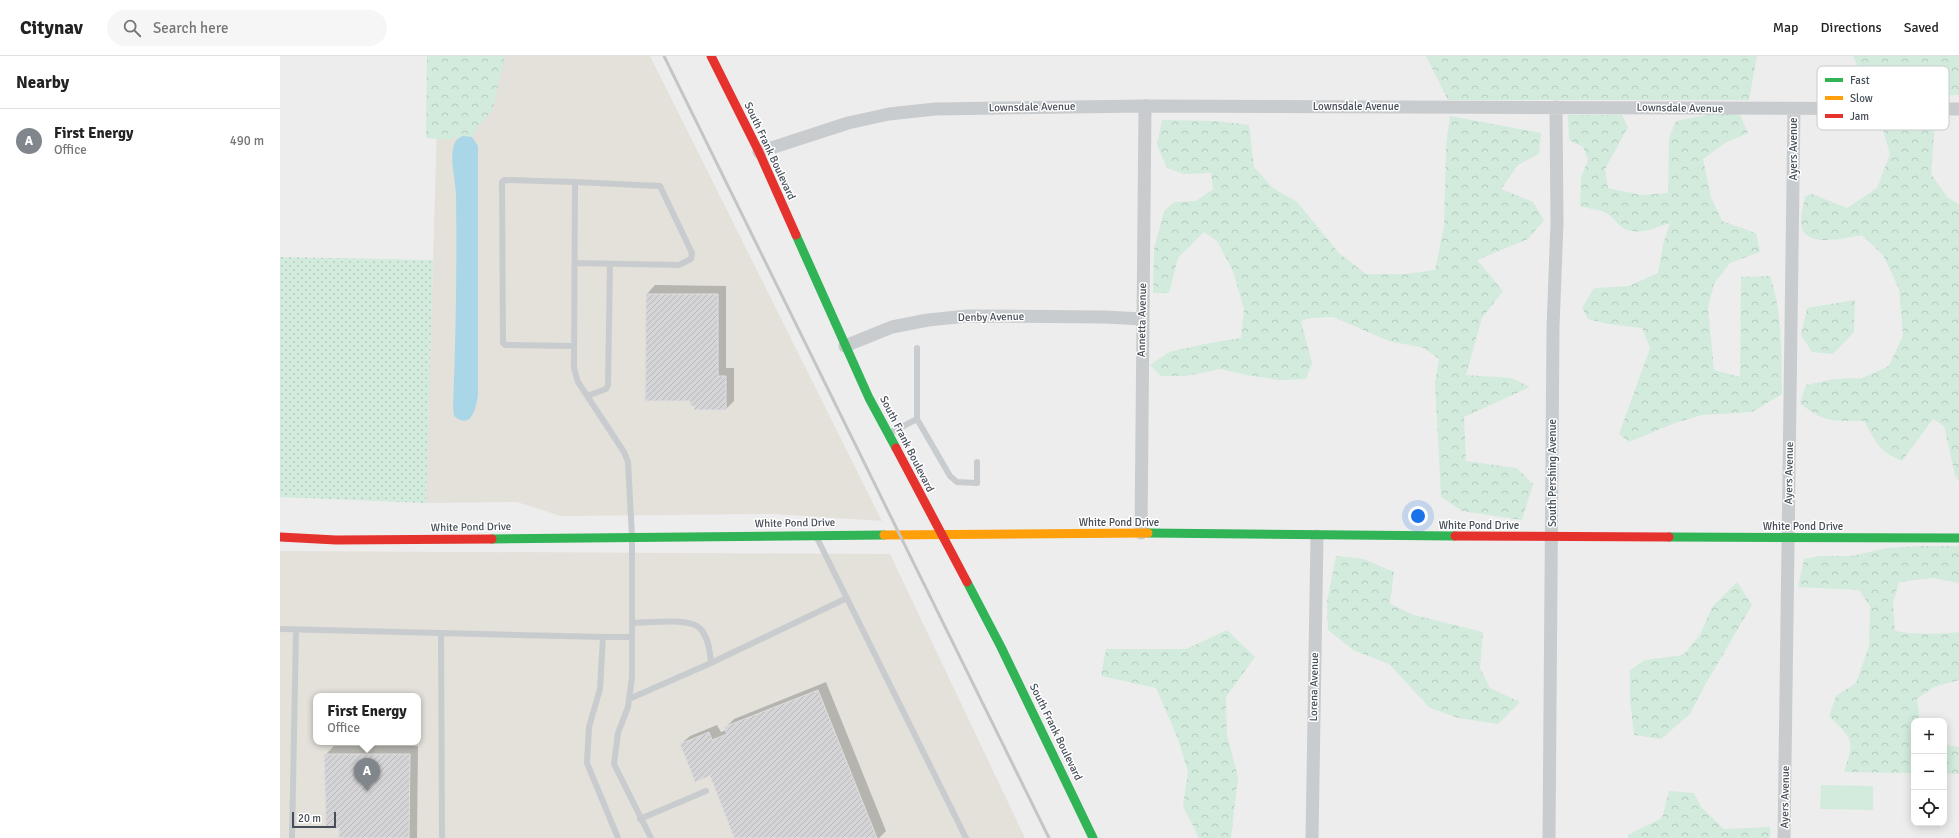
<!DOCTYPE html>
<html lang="en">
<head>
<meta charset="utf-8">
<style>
  body { margin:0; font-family:Signika,sans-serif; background:#f6f6f6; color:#222 }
  .controls { position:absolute; right:12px; bottom:12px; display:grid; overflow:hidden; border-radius:8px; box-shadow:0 2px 10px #0003 }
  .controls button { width:36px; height:36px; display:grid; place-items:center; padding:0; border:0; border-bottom:1px solid #e0e0e0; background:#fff; color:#222; font:20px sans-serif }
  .scale { position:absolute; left:12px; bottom:10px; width:44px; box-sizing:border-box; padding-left:4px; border:2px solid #464e58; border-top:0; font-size:11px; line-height:14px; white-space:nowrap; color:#464e58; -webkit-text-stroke:3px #fff; paint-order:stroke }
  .you { position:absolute; left:1138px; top:460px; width:14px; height:14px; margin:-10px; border:3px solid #fff; border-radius:50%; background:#1a73e8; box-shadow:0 0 0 6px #1a73e833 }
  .badge { display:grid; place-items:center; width:26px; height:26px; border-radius:50%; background:#81868c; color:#fff; font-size:13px; font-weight:700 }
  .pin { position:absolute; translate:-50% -33px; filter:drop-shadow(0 1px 2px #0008) }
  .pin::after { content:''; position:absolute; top:21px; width:14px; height:12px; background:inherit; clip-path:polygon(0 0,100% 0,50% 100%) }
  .popup { position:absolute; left:33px; top:637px; width:108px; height:52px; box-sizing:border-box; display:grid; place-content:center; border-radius:8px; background:#fff; filter:drop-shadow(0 1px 3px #0005); font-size:13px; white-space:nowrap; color:#767676 }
  .popup b { font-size:15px; color:#222 }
  .popup::after { content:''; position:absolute; left:50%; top:100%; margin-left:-8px; border:8px solid transparent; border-top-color:#fff }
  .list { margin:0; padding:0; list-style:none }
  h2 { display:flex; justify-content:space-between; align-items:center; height:52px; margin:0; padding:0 16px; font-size:17px }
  h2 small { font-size:13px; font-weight:400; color:#767676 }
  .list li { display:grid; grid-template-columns:26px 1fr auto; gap:12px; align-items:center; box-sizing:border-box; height:64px; padding:0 16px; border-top:1px solid #e0e0e0 }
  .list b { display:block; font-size:15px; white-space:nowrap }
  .list p { margin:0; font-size:13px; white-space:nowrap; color:#767676 }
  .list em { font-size:13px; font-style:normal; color:#767676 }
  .icon { flex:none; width:22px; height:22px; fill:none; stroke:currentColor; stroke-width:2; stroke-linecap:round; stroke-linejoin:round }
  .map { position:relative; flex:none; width:1679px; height:782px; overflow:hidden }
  header { display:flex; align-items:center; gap:24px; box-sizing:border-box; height:56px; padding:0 20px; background:#fff; border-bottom:1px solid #e0e0e0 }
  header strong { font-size:19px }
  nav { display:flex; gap:22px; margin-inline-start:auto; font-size:14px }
  .search { width:280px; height:36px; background:#f6f6f6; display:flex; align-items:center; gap:10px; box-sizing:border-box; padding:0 14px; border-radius:22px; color:#767676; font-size:15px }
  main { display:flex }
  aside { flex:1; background:#fff }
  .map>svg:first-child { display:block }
  .commercial { fill:#e3e1da; fill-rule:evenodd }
  .grass { fill:url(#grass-dots) }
  .forest { fill:url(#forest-crowns) }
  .garden { fill:#d2ebdd }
  .water { fill:#a9d7e7 }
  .shadow { fill:#0003 }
  .building { fill:url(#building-hatch); stroke:#dfdfe0 }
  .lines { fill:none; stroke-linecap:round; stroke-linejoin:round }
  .lane { stroke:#c9ccce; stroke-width:6 }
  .street { stroke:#c9ccce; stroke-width:13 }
  .fast { stroke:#30b455; stroke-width:9 }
  .slow { stroke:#ff9f0a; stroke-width:9 }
  .jam { stroke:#e5322d; stroke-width:9 }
  .rail { stroke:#c4c5c7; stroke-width:3 }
  .labels { text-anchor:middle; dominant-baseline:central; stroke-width:3; stroke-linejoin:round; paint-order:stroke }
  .street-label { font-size:11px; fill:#464e58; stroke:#fff }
  .key { fill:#fff; stroke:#c8cacd; stroke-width:1 }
  .key-label { font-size:11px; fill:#464e58 }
</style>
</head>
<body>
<header>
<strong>Citynav</strong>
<div class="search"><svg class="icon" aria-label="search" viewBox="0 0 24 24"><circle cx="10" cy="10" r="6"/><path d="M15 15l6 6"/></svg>Search here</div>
<nav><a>Map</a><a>Directions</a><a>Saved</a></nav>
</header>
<main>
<aside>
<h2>Nearby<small></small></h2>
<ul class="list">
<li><span class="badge">A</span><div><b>First Energy</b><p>Office</p></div><em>490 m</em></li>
</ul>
</aside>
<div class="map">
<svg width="1679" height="782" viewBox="0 0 1679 782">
  <defs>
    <pattern id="grass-dots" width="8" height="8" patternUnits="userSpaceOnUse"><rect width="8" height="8" fill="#d2ebdd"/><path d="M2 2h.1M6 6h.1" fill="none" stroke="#b6cbc0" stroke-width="1.8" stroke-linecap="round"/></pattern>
    <pattern id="forest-crowns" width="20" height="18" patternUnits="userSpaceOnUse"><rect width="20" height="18" fill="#d2ebdd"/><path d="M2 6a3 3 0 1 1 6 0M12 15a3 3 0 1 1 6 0" fill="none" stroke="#b6cbc0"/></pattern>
    <pattern id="building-hatch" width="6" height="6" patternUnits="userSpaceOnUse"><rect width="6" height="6" fill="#d5d5d7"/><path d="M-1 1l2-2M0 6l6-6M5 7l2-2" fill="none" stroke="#b8b8bb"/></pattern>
  </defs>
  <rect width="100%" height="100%" fill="#eeeded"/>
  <path class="commercial" d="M159 0H370L602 465 494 458 281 460 237 446 146 447Z
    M0 495 610 498 745 782H0ZM36 640H138V686H36Z"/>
  <path class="grass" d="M0 201 153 204 146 447 0 441Z"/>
  <path class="forest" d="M147 0H225L212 55 198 70 192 81 183 80 167 84 146 82Z
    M1146 0H1477L1469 44H1168Z
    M1573 0H1679V39L1591 41Z
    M1437 57 1460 59 1468 77 1445 87 1423 103 1431 141 1442 165 1476 177 1480 196 1450 207 1434 228 1428 252 1434 314 1460 321 1461 221 1490 220C1503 258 1501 299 1502 338L1472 356 1422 359 1395 367 1349 386 1339 378 1370 292 1362 272 1328 268 1308 263 1302 252 1314 232 1349 230 1378 217 1383 189 1390 167C1375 171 1361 180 1345 173 1338 170 1333 160 1324 156 1317 153 1309 153 1300 150L1301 121 1308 104 1303 91 1289 84 1288 59H1342L1348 71 1325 113 1328 132 1361 139 1388 137 1389 82 1396 65Z
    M1170 60 1261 77 1259 98 1238 109 1221 133 1253 146 1264 164 1248 183 1197 204 1223 235 1202 262 1186 319 1232 322 1250 331 1184 361 1186 405 1237 412 1253 428 1242 464 1182 455 1161 441 1155 326 1159 303 1144 292 1109 285 1053 261 1031 262 1021 265 1032 307 1026 323 1000 324 967 319 941 313 906 320H881L870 309 889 296 924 288 961 282 964 253 953 215 937 185 924 176 898 202 889 237H873L874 193 884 155 894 146 916 145 933 133 931 117 904 118 887 112 877 89 882 64 937 65 969 69 974 111 993 132 1017 146 1059 197 1086 218H1125L1155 214 1164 170 1166 90Z
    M1601 67H1655L1651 118 1668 142 1679 148V426L1675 419 1664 370 1653 363 1622 405C1598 395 1596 386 1584 365 1555 365 1543 367 1520 347L1526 329 1554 323 1582 322 1609 310 1623 279 1619 233 1603 199 1582 179C1565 182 1520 194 1521 165 1521 157 1524 148 1525 140L1532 138 1567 152 1597 132 1610 98Z
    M1575 244 1574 276 1553 298 1532 296 1521 279 1527 252Z
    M1641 490H1679V527L1652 522 1619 526 1613 547 1615 575C1637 579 1657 578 1679 576V624L1654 631 1637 643 1640 665H1634V717L1564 716C1575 683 1573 684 1549 660L1556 640 1576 627 1589 590 1590 550 1579 534 1518 531 1524 503 1541 500H1571L1607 492Z
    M1056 500 1084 503 1114 516 1110 548 1134 559 1203 576 1200 612 1210 632 1240 646 1218 668 1178 662 1150 652 1109 608 1073 594 1048 574 1047 546Z
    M1457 526 1472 549 1425 629 1410 658 1381 683 1354 679 1350 643V614L1365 604 1403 599 1420 579 1432 551Z
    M947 574 975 601 946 641 947 679 958 721 951 782H919L903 750 908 716 898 683 876 632 821 620 826 593H906Z
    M1664 689 1679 691V718L1664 717Z
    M1389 735 1414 737 1422 752 1444 773 1490 771V782H1348V779L1382 762Z"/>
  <path class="garden" d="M1541 729 1593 730V754L1540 753Z"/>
  <path class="water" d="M183 80 192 81 198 90V339C196 351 192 375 174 360L173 350C176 279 177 209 176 139 176 124 164 85 183 80Z"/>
  <path class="shadow" d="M375 229 446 230V312H454V345L446 353 411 344H366L367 238Z
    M546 626 606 775 599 782H455L430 719 401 688 410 680 437 669 441 676 446 674 445 672 454 663Z
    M54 690H138L137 782H60V771L46 698Z"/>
  <path class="building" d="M366 238H438V320H446V354H414V350H410V345H365Z
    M538 634 597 782H454L430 720 415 726 400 688 429 676 432 684 447 678 444 671Z
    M44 698H130L129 782H59V772L46 773Z"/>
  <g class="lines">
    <path class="lane" d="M295 207 399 209 411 203 412 197 380 130 295 126 294 312 298 326 344 396 348 406 352 481V621L348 651 338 677 334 708 371 782
      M294 290 225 289 223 287 222 126 224 124 295 126
      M637 292V363L670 420 677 426 697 427V406
      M307 340 326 333 328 329 330 208
      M610 377 637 363
      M537 482 686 782
      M0 573 323 581 320 633 309 671 307 707 338 782
      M161 577 162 782
      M323 581H352
      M431 607 567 542
      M349 643 431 607C430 595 428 577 417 570 403 562 368 567 352 567
      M360 763 426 735
      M12 782 16 574"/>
    <path class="street" d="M479 96 568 67 609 58 655 53 865 50 1679 53
      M565 290 612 271 648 264 687 260 825 261 862 263
      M861 477 865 50
      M1032 782 1037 480
      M1269 782 1273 271 1277 167 1276 51
      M1504 782 1514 53"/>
    <path class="fast" d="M516 179 589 342 616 392
      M868 477 1175 480
      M1389 481 1679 482
      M212 483 604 479
      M687 526 721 591 813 782"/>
    <path class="slow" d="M604 479 868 477"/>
    <path class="jam" d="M431 0 479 96 516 179
      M616 392 687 526
      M1175 480 1389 481
      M0 481 56 484 212 483"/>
    <path class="rail" d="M384 0 769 782"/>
  </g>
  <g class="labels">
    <g class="street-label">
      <text x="1076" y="50">Lownsdale Avenue</text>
      <text transform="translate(752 51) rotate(-1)">Lownsdale Avenue</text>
      <text transform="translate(1400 52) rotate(1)">Lownsdale Avenue</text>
      <text transform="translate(1513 93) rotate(-90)">Ayers Avenue</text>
      <text transform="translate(490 95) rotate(65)">South Frank Boulevard</text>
      <text transform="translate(711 261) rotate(-1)">Denby Avenue</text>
      <text transform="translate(862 264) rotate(-89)">Annetta Avenue</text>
      <text transform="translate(627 388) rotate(63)">South Frank Boulevard</text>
      <text transform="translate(1272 417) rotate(-90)">South Pershing Avenue</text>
      <text transform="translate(1509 417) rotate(-89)">Ayers Avenue</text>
      <text x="839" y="466">White Pond Drive</text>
      <text transform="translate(515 467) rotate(-1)">White Pond Drive</text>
      <text x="1199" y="469">White Pond Drive</text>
      <text x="1523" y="470">White Pond Drive</text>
      <text transform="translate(191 471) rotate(-1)">White Pond Drive</text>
      <text transform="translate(1034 631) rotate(-89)">Lorena Avenue</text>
      <text transform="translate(776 676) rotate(64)">South Frank Boulevard</text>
      <text transform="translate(1505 741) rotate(-89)">Ayers Avenue</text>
    </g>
  </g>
  <rect x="1537" y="10" width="132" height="64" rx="6" class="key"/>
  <rect x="1545" y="22" width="18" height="4" fill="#30b455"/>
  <rect x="1545" y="40" width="18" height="4" fill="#ff9f0a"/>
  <rect x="1545" y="58" width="18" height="4" fill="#e5322d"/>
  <g class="key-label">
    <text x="1570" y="28">Fast</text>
    <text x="1570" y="46">Slow</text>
    <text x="1570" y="64">Jam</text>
  </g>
</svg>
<div class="controls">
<button>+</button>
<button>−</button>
<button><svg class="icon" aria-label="locate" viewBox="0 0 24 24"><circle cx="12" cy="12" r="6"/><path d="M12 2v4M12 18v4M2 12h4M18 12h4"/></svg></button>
</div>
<div class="scale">20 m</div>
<div class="you"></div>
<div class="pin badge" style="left:87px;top:735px">A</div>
<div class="popup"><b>First Energy</b>Office</div>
</div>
</main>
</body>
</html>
